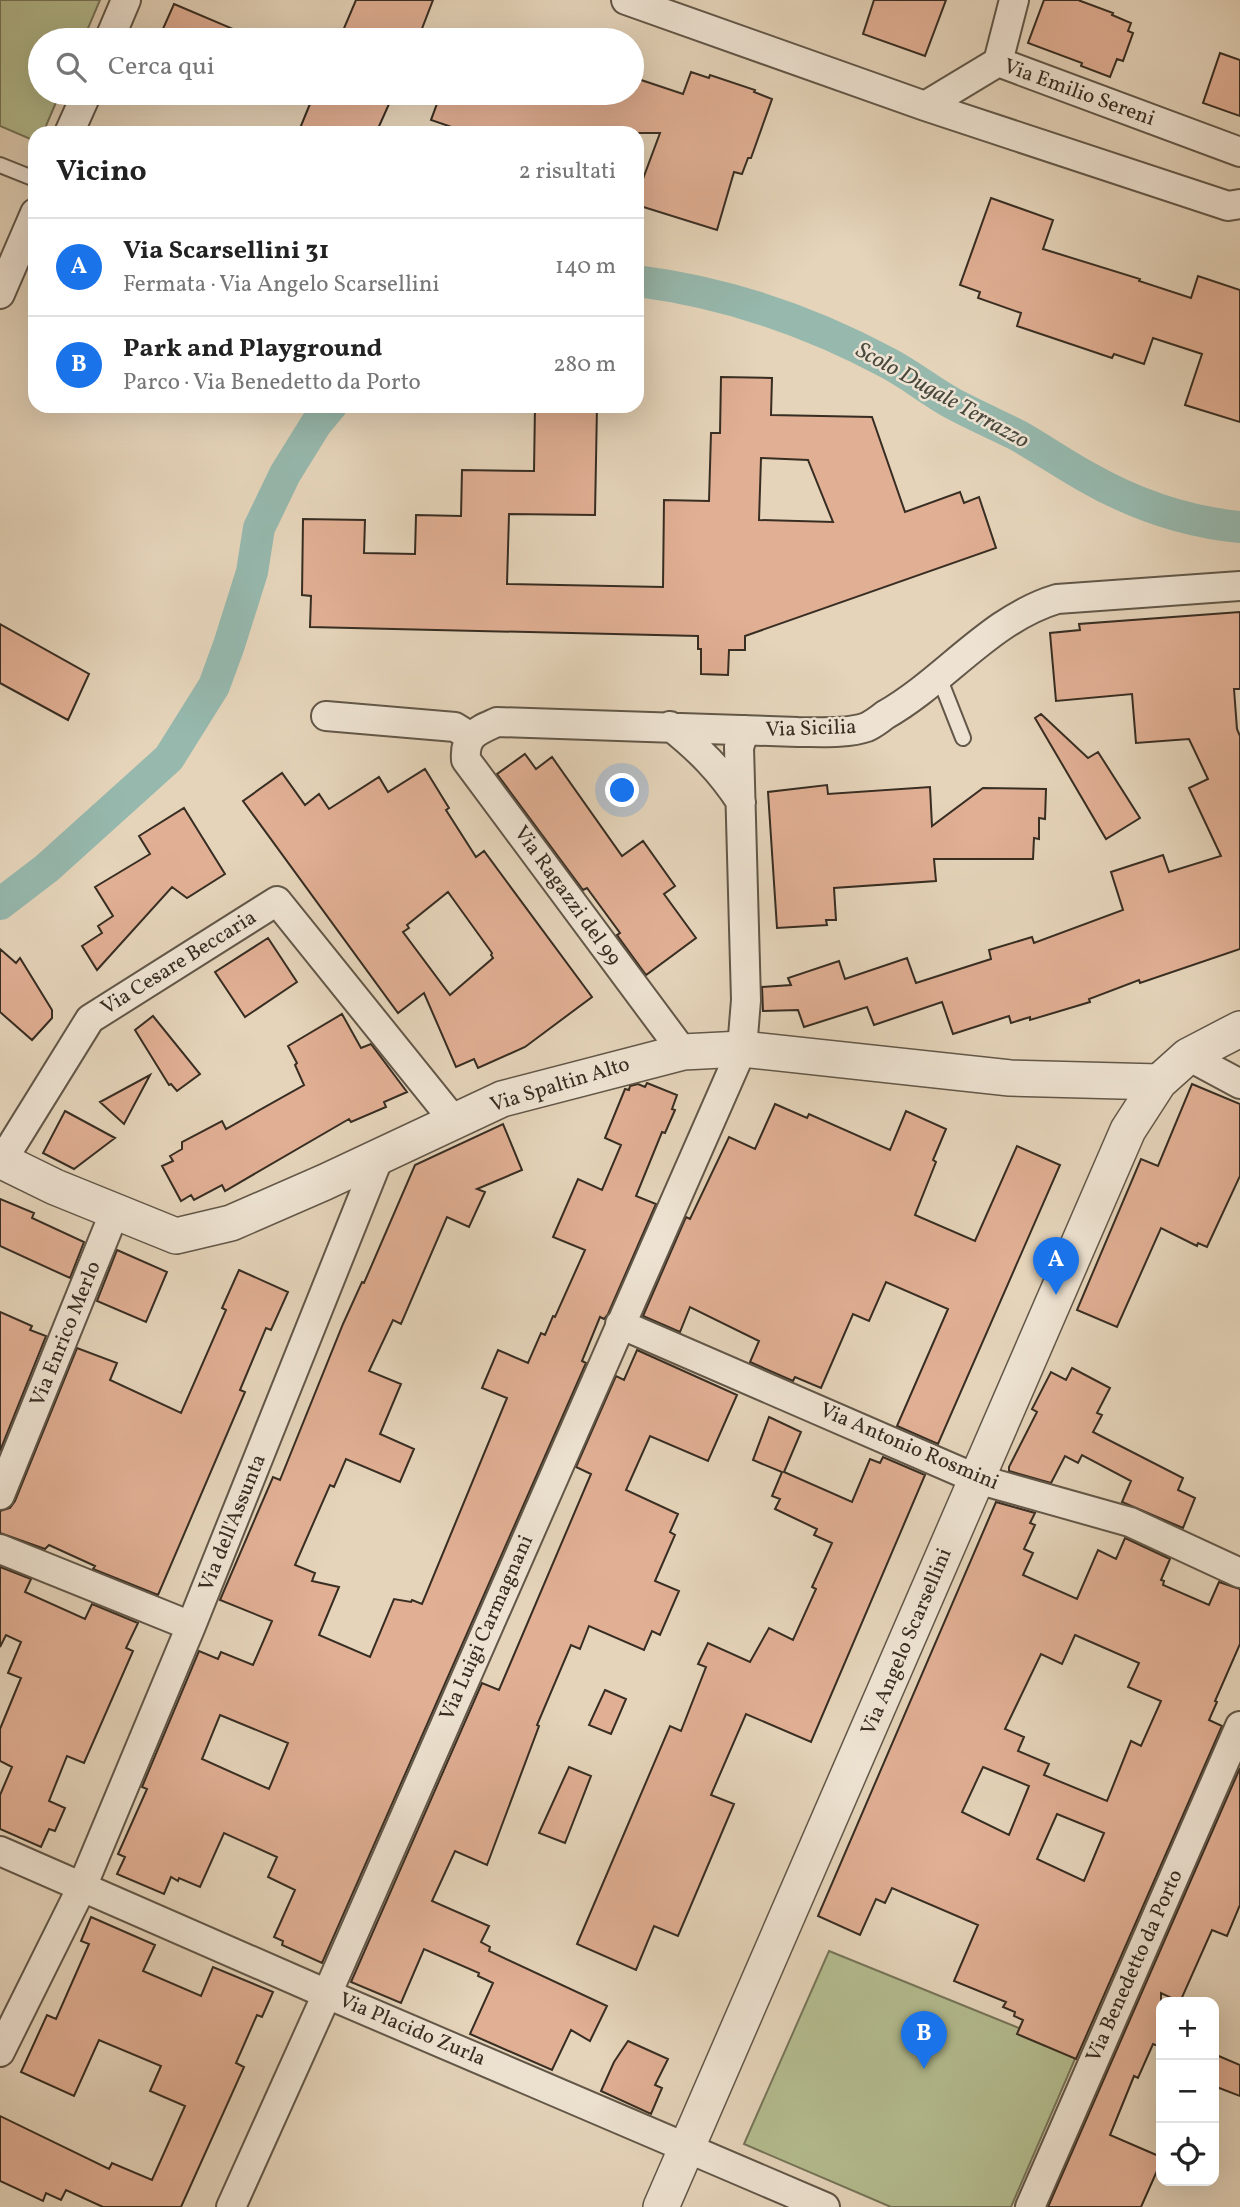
<!DOCTYPE html>
<html lang="it">
<head>
<meta charset="utf-8">
<style>
  body { margin:0; font-family:Vollkorn,serif; background:#f6f6f6; color:#222 }
  .controls { position:absolute; right:21px; bottom:21px; display:grid; overflow:hidden; border-radius:14px; box-shadow:0 7px 28px #0002 }
  .controls button { width:63px; height:63px; display:grid; place-items:center; padding:0; border:0; border-bottom:2px solid #e0e0e0; background:#fff; color:#222; font:35px sans-serif }
  .you { position:absolute; left:623px; top:791px; width:24px; height:24px; margin:-18px; border:5px solid #fff; border-radius:50%; background:#1a73e8; box-shadow:0 0 0 10px #1a73e833 }
  .badge { display:grid; place-items:center; width:46px; height:46px; border-radius:50%; background:#1a73e8; color:#fff; font-size:23px; font-weight:700 }
  .pin { position:absolute; translate:-50% -58px; filter:drop-shadow(0 2px 4px #0008) }
  .pin::after { content:''; position:absolute; top:37px; width:24px; height:21px; background:inherit; clip-path:polygon(0 0,100% 0,50% 100%) }
  .list { margin:0; padding:0; list-style:none }
  h2 { display:flex; justify-content:space-between; align-items:center; height:91px; margin:0; padding:0 28px; font-size:30px }
  h2 small { font-size:23px; font-weight:400; color:#767676 }
  .list li { display:grid; grid-template-columns:46px 1fr auto; gap:21px; align-items:center; box-sizing:border-box; height:98px; padding:0 28px; border-top:2px solid #e0e0e0 }
  .list b { display:block; font-size:26px; white-space:nowrap }
  .list p { margin:0; font-size:23px; white-space:nowrap; color:#767676 }
  .list em { font-size:23px; font-style:normal; color:#767676 }
  .icon { flex:none; width:38px; height:38px; fill:none; stroke:currentColor; stroke-width:2; stroke-linecap:round; stroke-linejoin:round }
  .map { position:relative; flex:none; width:1240px; height:2207px; overflow:hidden }
  .search { position:absolute; background:#fff; box-shadow:0 7px 28px #0002; left:28px; top:28px; width:616px; height:77px; display:flex; align-items:center; gap:18px; box-sizing:border-box; padding:0 24px; border-radius:38px; color:#767676; font-size:26px }
  .panel { position:absolute; background:#fff; box-shadow:0 7px 28px #0002; left:28px; top:126px; width:616px; height:287px; border-radius:21px }
  .map>svg:first-child { display:block }
  .green { fill:#b4bd90; stroke:#767559; stroke-width:2 }
  .lines { fill:none; stroke-linecap:round; stroke-linejoin:round }
  .canal { stroke:#96b8ad; stroke-width:32 }
  .building { fill:#e1af94; stroke:#372d22; stroke-width:2; fill-rule:evenodd }
  .service-casing { stroke:#625748; stroke-width:18 }
  .minor-casing { stroke:#625748; stroke-width:32 }
  .tertiary-casing { stroke:#625748; stroke-width:38 }
  .service { stroke:#eee3d2; stroke-width:14 }
  .minor { stroke:#eee3d2; stroke-width:28 }
  .tertiary { stroke:#eee3d2; stroke-width:35 }
  .labels { text-anchor:middle; dominant-baseline:central; stroke-width:5; stroke-linejoin:round; paint-order:stroke }
  .street-label { font-size:21px; fill:#372d22; stroke:#eee3d2 }
  .water-label { font-size:23px; font-style:italic; fill:#4a493e; stroke:#eee3d2 }
</style>
</head>
<body>
<div class="map">
<svg width="1240" height="2207" viewBox="0 0 1240 2207">
  <rect width="100%" height="100%" fill="#e5d4ba"/>
  <filter id="stains"><feTurbulence type="fractalNoise" baseFrequency=".00286" numOctaves="4"/><feColorMatrix values="0 0 0 0 .2 0 0 0 0 .09 0 0 0 0 .02 0 0 0 .5 -.17"/></filter>
  <radialGradient id="worn" r=".72"><stop offset=".6" stop-color="#630" stop-opacity="0"/><stop offset="1" stop-color="#630" stop-opacity=".3"/></radialGradient>
  <path class="green" d="M0 0H100L83 40H40V93H60L43 133H35V141L0 126Z
    M829 1951 1078 2052 1011 2207H891L744 2144Z"/>
  <g class="lines">
    <path class="canal" d="M637 281C724 292 810 321 888 363 909 374 929 390 950 402 972 414 995 424 1017 435 1040 448 1062 463 1085 476 1132 503 1186 522 1240 527
      M0 904 47 868 169 758 214 686 229 645 252 572 259 528 285 474 316 424 331 406"/>
  </g>
  <path class="building" d="M356 0H433L418 39 396 30 391 40H339Z
    M874 0H946L925 56 863 34Z
    M1044 0H1078L1113 13 1112 15 1131 23 1128 31 1133 33 1123 61 1117 59 1110 77 1081 66 1082 63 1028 43Z
    M174 4 259 40H158Z
    M1220 53 1240 60V116L1203 103Z
    M691 72 709 78 710 75 755 90 754 92 772 99 751 158H748L742 174 734 172 717 230 637 205V195L660 133H469L431 120 441 93H632V77L683 94Z
    M324 93H394L376 133H298L312 99 320 103Z
    M991 198 1053 220 1043 249 1140 279 1139 281 1191 298 1198 276 1240 290V422L1185 405 1202 354 1153 338 1144 364 1114 354 1112 358 1017 326 1021 313 978 298 980 292 960 285Z
    M721 377 772 378 771 415 872 417 905 512 960 492 964 503 979 497 996 548 745 636V650H729L728 675 701 674V649H698V636L310 627 311 596 302 595 303 519 365 520 364 553 415 554 416 515 461 516 462 470 534 471 535 406H597L595 515 509 514 507 584 663 587 664 500 709 501 711 433H720ZM761 458 808 460 833 522 759 520Z
    M1240 612V689H1234L1237 729 1240 736V949L1140 983 1139 980 1089 999 1090 1002 1030 1020V1017L1011 1023 1009 1016 953 1034 942 1002 874 1025 867 1007 804 1027 798 1010 763 1011 762 987 791 985 788 978 839 961 845 979 907 958 916 983 991 959 989 950 1032 937 1034 943 1123 910 1111 872 1163 855 1169 872 1221 856 1189 788 1208 779 1189 739 1136 743 1132 694 1056 701 1050 633 1080 630 1079 624Z
    M0 624 89 674 68 720 0 683Z
    M1041 714 1088 758 1098 752 1140 818 1106 839 1035 718Z
    M525 754 536 769 552 757 622 856 643 841 675 886 664 894 696 938 646 975 617 935 620 933 587 888 583 890 497 774Z
    M425 769 449 808 446 810 476 857 484 851 592 997 525 1047 478 1068 474 1059 456 1067 424 993 398 1013 243 801 282 773 305 805 319 794 329 809 379 777 388 792ZM448 892 492 953 491 955 493 958 450 995 403 932 409 928 407 925Z
    M827 785 828 794 930 787 932 826 983 788 1046 789 1045 819 1039 818V839L1034 838 1033 859H934L936 881 834 888 836 920H826L827 925 777 928 768 792Z
    M184 808 225 874 187 898 172 887 97 970 82 946 102 933 98 926 113 916 95 887 150 854 139 836Z
    M268 938 297 982 245 1017 215 972Z
    M0 949 16 963 20 958 52 1010V1018L32 1040 0 1012Z
    M342 1014 361 1048 371 1044 407 1092 384 1102 386 1107 351 1122 349 1119 225 1191 222 1185 194 1200 191 1195 181 1201 162 1166 173 1161 170 1156 182 1149V1142L222 1121 226 1129 304 1085 295 1065 297 1063 288 1046Z
    M153 1016 200 1074 177 1091 171 1084 169 1085 135 1030Z
    M150 1075 124 1124 100 1102Z
    M647 1083 677 1095 672 1109 675 1110 665 1133 662 1132 636 1196 656 1204 608 1314 604 1319 600 1317 582 1361 586 1363 322 1963 282 1945 283 1941 274 1937 295 1890 268 1877 277 1857 224 1833 200 1887 179 1878 178 1881 171 1877 164 1894 117 1874 125 1857 118 1854 147 1789 142 1787 199 1651 218 1659 221 1652 253 1665 272 1621 220 1600 273 1477 280 1480 343 1324 362 1282 364 1283 415 1165 503 1124 522 1170 477 1189 485 1192 469 1227 447 1217 401 1324 393 1320 369 1371 401 1384 380 1434 414 1449 400 1482 346 1459 334 1487 330 1485 295 1565 315 1573 312 1581 339 1587 319 1635 370 1657 394 1599 411 1602 412 1600 422 1604 507 1398 482 1388 498 1350 528 1363 541 1333 545 1335 553 1316 555 1317 585 1250 553 1237 578 1179 602 1190 621 1145 605 1138 625 1089 629 1090 630 1086 638 1084 645 1087ZM220 1715 288 1743 269 1789 202 1759Z
    M1192 1084 1240 1104V1176L1207 1247 1198 1243 1197 1246 1161 1228 1117 1327 1077 1310 1141 1159 1158 1166Z
    M775 1104 807 1118 809 1114 890 1150 906 1111 946 1129 933 1160 936 1162 915 1215 975 1241 1017 1146 1060 1165 938 1444 897 1426 948 1309 886 1282 869 1321 853 1314 821 1388 795 1377 793 1381 750 1362 759 1341 690 1307 680 1332 643 1316 686 1217 690 1219 729 1137 755 1149Z
    M65 1111 115 1138 74 1169 43 1153Z
    M0 1199 34 1213 32 1218 84 1242 70 1278 0 1246Z
    M117 1250 167 1272 146 1322 97 1301Z
    M239 1270 288 1292 271 1330 266 1328 240 1390 245 1392 158 1595 93 1569 95 1566 49 1545 45 1549 0 1533V1511L10 1508 15 1501 77 1348 117 1363 110 1380 181 1413 226 1310 222 1308Z
    M0 1312 32 1326 30 1330 46 1336 0 1451Z
    M637 1350 737 1395 708 1461 650 1436 626 1490 678 1514 670 1532 675 1535 655 1581 679 1591 660 1635 652 1631 644 1650 589 1626 580 1649 571 1645 537 1725 539 1726 487 1865 455 1851 432 1901 489 1926 481 1942 490 1947 489 1951 607 2006 590 2041 571 2030 552 2070 470 2034 493 1983 478 1976 479 1973 424 1949 401 2003 351 1982 482 1683 499 1690 591 1474 576 1467 616 1376 624 1380Z
    M1072 1368 1110 1388 1097 1413 1102 1415 1093 1432 1183 1478 1178 1490 1195 1498 1183 1528 1122 1502 1131 1481 1082 1455 1078 1463 1065 1456 1051 1483 1009 1471V1467L1037 1412 1032 1409 1051 1372 1066 1380Z
    M769 1417 801 1432 784 1472 852 1502 870 1459 880 1463 883 1457 925 1475 811 1742 746 1714 711 1795 734 1804 678 1936 654 1926 636 1970 577 1944 670 1726 681 1731 706 1667 698 1664 708 1643 750 1662 769 1628 793 1640 816 1589 812 1587 832 1543 814 1535 817 1529 775 1509 780 1499 772 1496 782 1472 753 1460Z
    M996 1502 1035 1513 1030 1523 1035 1525 1024 1549 1033 1553 1023 1575 1077 1599 1098 1550 1116 1559 1125 1538 1170 1559 1161 1580 1164 1581 1163 1585 1209 1605 1219 1582 1240 1589V1644L1215 1701 1217 1702 1209 1720 1222 1726 1076 2059 1017 2034 1023 2020 1014 2016 1015 2012 1003 2007 1006 2002 954 1981 978 1925 892 1888 885 1903 876 1899 860 1935 818 1916ZM1075 1635 1139 1663 1128 1687 1161 1701 1141 1746 1131 1741 1107 1801 1044 1775 1049 1764 1018 1751 1024 1737 1005 1729 1041 1654 1062 1664ZM983 1767 1029 1786 1009 1835 962 1812ZM1057 1814 1104 1833 1084 1881 1037 1859Z
    M0 1567 31 1579 25 1592 85 1619 92 1604 138 1623 126 1648 133 1651 84 1763 67 1756 49 1801 65 1808 55 1831 49 1829 41 1847 0 1829V1795L12 1767 0 1761V1729L21 1678 8 1673 21 1642 6 1635 0 1647Z
    M605 1690 626 1699 611 1734 589 1725Z
    M569 1767 591 1776 565 1843 539 1833Z
    M1240 1768V1905L1227 1936 1212 1930 1180 2002 1161 1993V2047L1153 2044 1138 2078 1134 2076 1110 2135 1161 2157V2162L1141 2207H1048Z
    M91 1917 155 1945 143 1971 201 1996 213 1967 273 1992 262 2017 257 2015 236 2063 244 2067 181 2207H103L66 2190 61 2200 46 2193 43 2201 0 2181V2116L109 2169 112 2163 152 2180 185 2106 150 2091 161 2066 99 2040 74 2096 21 2072 47 2015 56 2019 89 1944 81 1941Z
    M628 2041 668 2059 655 2085 662 2088 651 2114 601 2091 614 2062Z
    M1214 2054 1240 2065V2096L1214 2086Z"/>
  <g class="lines">
    <g class="service-casing">
      <path id="service" d="M0 165 35 179
        M939 677 963 738"/>
    </g>
    <g class="minor-casing">
      <path id="minor" d="M626 0 925 106 1228 206 1240 204
        M109 40 126 0
        M998 62 1014 0
        M925 106 998 62 1240 152
        M69 133 87 93
        M0 294 35 213
        M326 716 455 727 471 737
        M670 726C699 749 721 771 741 802
        M683 1052 466 760C464 735 477 731 497 722L798 732C819 732 847 734 867 727 873 724 880 719 885 715 945 681 990 619 1057 599L1240 586
        M1188 1056 1240 1084
        M2 1161 90 1019 277 901 455 1122
        M620 1324 977 1479 1130 1522 1240 1573
        M0 1495 115 1211
        M0 1549 191 1626
        M0 1851 327 1994 825 2207
        M0 2052 82 1887 191 1626 379 1157
        M231 2207 327 1994 742 1049 746 1000 739 747 745 730
        M1030 2207 1240 1726"/>
    </g>
    <g class="tertiary-casing">
      <path id="tertiary" d="M0 1160 55 1187 176 1236 231 1223 325 1182 502 1099 683 1052 742 1049 1010 1078 1159 1082
        M661 2207 1128 1130 1159 1082 1188 1056 1240 1029"/>
    </g>
    <use href="#service" class="service"/>
    <use href="#minor" class="minor"/>
    <use href="#tertiary" class="tertiary"/>
  </g>
  <g class="labels">
    <g class="street-label">
      <text transform="translate(1079 93) rotate(20)">Via Emilio Sereni</text>
      <text transform="translate(811 729) rotate(-2)">Via Sicilia</text>
      <text transform="translate(567 896) rotate(54)">Via Ragazzi del 99</text>
      <text transform="translate(179 963) rotate(-32)">Via Cesare Beccaria</text>
      <text transform="translate(560 1085) rotate(-17)">Via Spaltin Alto</text>
      <text transform="translate(66 1334) rotate(-68)">Via Enrico Merlo</text>
      <text transform="translate(909 1447) rotate(23)">Via Antonio Rosmini</text>
      <text transform="translate(233 1523) rotate(-68)">Via dell'Assunta</text>
      <text transform="translate(487 1628) rotate(-66)">Via Luigi Carmagnani</text>
      <text transform="translate(907 1642) rotate(-67)">Via Angelo Scarsellini</text>
      <text transform="translate(1135 1966) rotate(-66)">Via Benedetto da Porto</text>
      <text transform="translate(412 2030) rotate(23)">Via Placido Zurla</text>
    </g>
    <g class="water-label">
      <text transform="translate(942 396) rotate(29)">Scolo Dugale Terrazzo</text>
    </g>
  </g>
  <rect width="100%" height="100%" filter="url(#stains)"/>
  <rect width="100%" height="100%" fill="url(#worn)"/>
</svg>
<div class="controls">
<button>+</button>
<button>−</button>
<button><svg class="icon" aria-label="locate" viewBox="0 0 24 24"><circle cx="12" cy="12" r="6"/><path d="M12 2v4M12 18v4M2 12h4M18 12h4"/></svg></button>
</div>
<div class="you"></div>
<div class="pin badge" style="left:1056px;top:1295px">A</div>
<div class="pin badge" style="left:924px;top:2069px">B</div>
<div class="search"><svg class="icon" aria-label="search" viewBox="0 0 24 24"><circle cx="10" cy="10" r="6"/><path d="M15 15l6 6"/></svg>Cerca qui</div>
<section class="panel">
<h2>Vicino<small>2 risultati</small></h2>
<ul class="list">
<li><span class="badge">A</span><div><b>Via Scarsellini 31</b><p>Fermata · Via Angelo Scarsellini</p></div><em>140 m</em></li>
<li><span class="badge">B</span><div><b>Park and Playground</b><p>Parco · Via Benedetto da Porto</p></div><em>280 m</em></li>
</ul>
</section>
</div>
</body>
</html>
